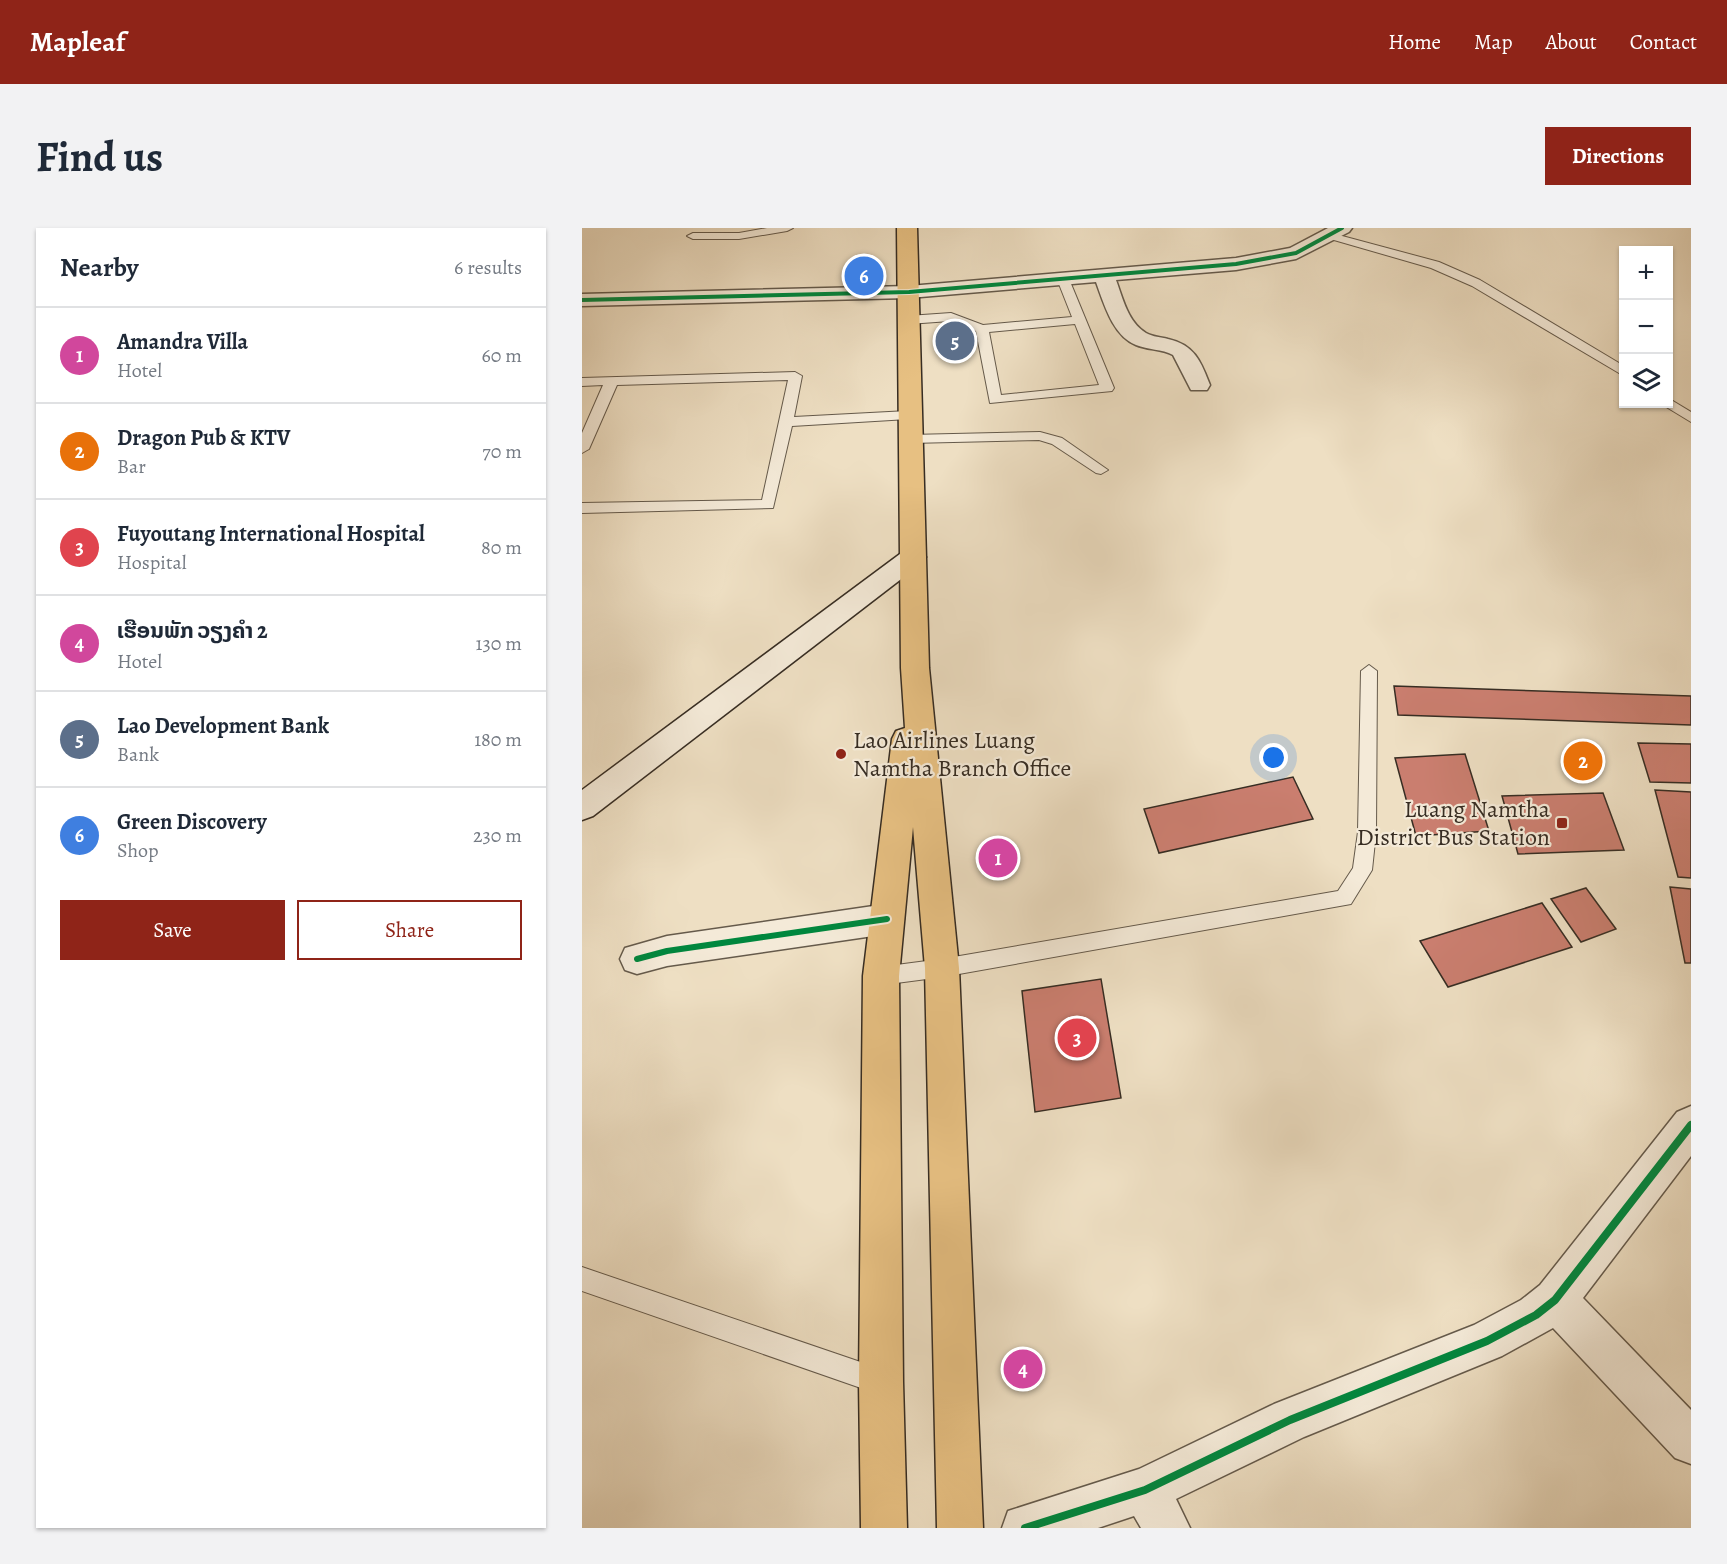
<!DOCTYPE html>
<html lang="en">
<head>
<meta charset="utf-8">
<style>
  body { margin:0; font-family:Alegreya,"Noto Sans Lao",serif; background:#f2f2f3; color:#1f2937 }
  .controls { position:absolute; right:18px; top:18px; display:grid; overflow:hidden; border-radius:0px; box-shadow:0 2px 4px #0004 }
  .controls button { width:54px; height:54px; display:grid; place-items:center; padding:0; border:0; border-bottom:2px solid #e0e1e3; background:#fff; color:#1f2937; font:30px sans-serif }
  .you { position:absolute; left:692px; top:530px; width:21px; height:21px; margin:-15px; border:4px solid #fff; border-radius:50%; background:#1a73e8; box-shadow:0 0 0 9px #1a73e833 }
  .badge { display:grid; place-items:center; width:39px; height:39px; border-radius:50%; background:#8f2418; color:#fff; font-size:20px; font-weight:700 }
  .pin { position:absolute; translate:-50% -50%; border:3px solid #fff; box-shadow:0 2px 6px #0006 }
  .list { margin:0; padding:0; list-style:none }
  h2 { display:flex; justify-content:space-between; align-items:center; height:78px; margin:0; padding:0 24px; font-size:26px }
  h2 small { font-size:20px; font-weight:400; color:#747a83 }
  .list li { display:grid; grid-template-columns:39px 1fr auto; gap:18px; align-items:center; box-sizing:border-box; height:96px; padding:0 24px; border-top:2px solid #e0e1e3 }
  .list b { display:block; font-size:22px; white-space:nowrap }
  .list p { margin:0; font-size:20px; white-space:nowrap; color:#747a83 }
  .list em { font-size:20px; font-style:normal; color:#747a83 }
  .actions { display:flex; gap:12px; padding:18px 24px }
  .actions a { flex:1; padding:14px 0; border:2px solid #8f2418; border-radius:0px; text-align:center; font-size:21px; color:#8f2418 }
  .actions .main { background:#8f2418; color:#fff }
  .icon { flex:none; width:33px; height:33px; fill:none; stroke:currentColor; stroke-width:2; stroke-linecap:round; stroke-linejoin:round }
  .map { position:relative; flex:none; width:1109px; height:1300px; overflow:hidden; border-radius:0px }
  header { display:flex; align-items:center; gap:36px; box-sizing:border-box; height:84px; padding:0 30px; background:#8f2418; color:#fff }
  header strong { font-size:28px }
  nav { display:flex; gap:33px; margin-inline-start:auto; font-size:21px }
  .intro { display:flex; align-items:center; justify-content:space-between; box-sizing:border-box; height:144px; padding:0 36px }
  h1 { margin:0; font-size:42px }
  .button { padding:15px 27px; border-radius:0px; background:#8f2418; color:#fff; font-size:21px; font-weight:700 }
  main { display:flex; gap:36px; padding:0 36px }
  aside { flex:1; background:#fff; border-radius:0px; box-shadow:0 2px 4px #0004 }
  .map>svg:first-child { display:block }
  .building { fill:#ca7e6f; stroke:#372d23; stroke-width:1.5 }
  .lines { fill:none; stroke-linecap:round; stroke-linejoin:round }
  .lane-casing { stroke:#655a4b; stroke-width:2 }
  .street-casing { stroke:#655a4b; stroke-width:3 }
  .secondary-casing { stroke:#372d23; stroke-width:3 }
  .highway-casing { stroke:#372d23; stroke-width:3 }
  .lane { fill:#f4ead8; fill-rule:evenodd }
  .street { fill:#f4ead8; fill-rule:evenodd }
  .secondary { fill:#f4ead8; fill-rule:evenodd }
  .highway { fill:#e7c082; fill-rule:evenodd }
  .cycleway-far2-casing { stroke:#f4ead8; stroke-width:6 }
  .cycleway-far1-casing { stroke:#f4ead8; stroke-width:10 }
  .cycleway-casing { stroke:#f4ead8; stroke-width:11 }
  .cycleway-far2 { stroke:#00873e; stroke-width:4 }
  .cycleway-far1 { stroke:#00873e; stroke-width:6 }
  .cycleway { stroke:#00873e; stroke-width:8 }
  .poi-dot { fill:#8f2418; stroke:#f4ead8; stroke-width:2 }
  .labels { text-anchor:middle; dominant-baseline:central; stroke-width:4.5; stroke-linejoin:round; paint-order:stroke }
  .poi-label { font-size:24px; fill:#372d23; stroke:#f4ead8; text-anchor:start }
</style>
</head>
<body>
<header>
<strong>Mapleaf</strong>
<nav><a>Home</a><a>Map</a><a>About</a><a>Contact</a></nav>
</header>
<div class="intro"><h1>Find us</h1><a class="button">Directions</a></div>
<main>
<aside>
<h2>Nearby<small>6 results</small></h2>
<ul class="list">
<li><span class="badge" style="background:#d1479c">1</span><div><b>Amandra Villa</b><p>Hotel</p></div><em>60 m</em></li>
<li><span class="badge" style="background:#e8710a">2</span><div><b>Dragon Pub &amp; KTV</b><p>Bar</p></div><em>70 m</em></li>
<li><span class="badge" style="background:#e0444e">3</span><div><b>Fuyoutang International Hospital</b><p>Hospital</p></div><em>80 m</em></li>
<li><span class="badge" style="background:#d1479c">4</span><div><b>ເຮືອນພັກ ວຽງຄຳ 2</b><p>Hotel</p></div><em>130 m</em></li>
<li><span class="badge" style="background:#5c6f8a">5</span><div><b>Lao Development Bank</b><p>Bank</p></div><em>180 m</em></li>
<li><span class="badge" style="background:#3f7fe0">6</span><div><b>Green Discovery</b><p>Shop</p></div><em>230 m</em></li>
</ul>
<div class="actions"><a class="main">Save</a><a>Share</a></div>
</aside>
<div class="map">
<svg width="1109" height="1300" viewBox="0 0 1109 1300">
  <rect width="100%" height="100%" fill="#eedfc3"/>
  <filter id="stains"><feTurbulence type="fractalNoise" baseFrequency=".00333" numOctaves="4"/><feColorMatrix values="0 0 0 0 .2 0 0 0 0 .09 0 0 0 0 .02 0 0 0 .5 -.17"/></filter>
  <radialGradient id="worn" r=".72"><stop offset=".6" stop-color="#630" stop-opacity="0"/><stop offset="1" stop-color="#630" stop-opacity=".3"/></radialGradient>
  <path class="building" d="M812 458 1109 468V497L816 487Z
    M1056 515 1109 516V555L1068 554Z
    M883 526 907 603 834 608 813 530Z
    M711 549 731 591 577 625 562 581Z
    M1073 562 1109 564V650L1096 649Z
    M1021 565 1042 622 936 626 920 568Z
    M1088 659 1109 661V735H1103Z
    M1004 660 1034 701 999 714 969 671Z
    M960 675 990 719 866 759 838 713Z
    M519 751 539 870 453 884 440 763Z"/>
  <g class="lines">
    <g class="lane-casing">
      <path id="lane" d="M185 0H211L205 3 157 11H111L105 8 111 5H157Z
        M749 5 857 34 898 52 1042 138V148L890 58 849 40 745 10 743 8Z
        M481 47 487 51 532 160 530 163 408 175 394 103 368 93 326 96 320 92 326 88 369 85 401 97 490 89 475 51ZM493 96 517 157 419 167 407 104Z
        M213 144 220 148 212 189 326 183 333 187 326 191 210 198 191 280 0 285V275L180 272 206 152 35 157 7 221 0 225V205L21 157 0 158V150Z
        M1086 170 1109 184V194L1081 177 1086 176Z
        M458 204 480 210 526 242 519 246 514 245 470 216 457 212 328 215 321 211 328 207Z
        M787 437 795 443 794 604 790 642 769 676 360 749 299 757 292 755 289 748 292 741 299 739 360 731 756 663 771 640 776 604 779 443Z
        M0 1039 299 1141 308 1145 312 1154 308 1163 299 1167 0 1063Z"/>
    </g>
    <g class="street-casing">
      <path id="street" d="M746 0H770L767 4 714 31 654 42 534 52C541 71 546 94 564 105 571 109 579 109 586 111 613 117 619 134 628 157L625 162H609L591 127C580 121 566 122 554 117 531 108 522 76 514 54L327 70 0 78V66L327 58 654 30 708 20Z
        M305 676 317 681 322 691 317 701 305 706 85 738 55 746 43 742 38 731 43 720 85 708Z
        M1109 878V928L1001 1070 1109 1182V1236L1093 1230 971 1100 920 1128 722 1209 594 1271 608 1300H559L552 1288 516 1300H420L426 1283 557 1241 692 1176 892 1097 939 1072 958 1057 1095 884Z"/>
    </g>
    <g class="secondary-casing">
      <path id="secondary" d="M331 320 340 323 344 329 340 335 11 588 0 592V562L322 323Z"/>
    </g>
    <g class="highway-casing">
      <path id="highway" d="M315 0H335L347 440 377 740 401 1300H355L343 740 331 599 317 748 321 1154 325 1300H279L277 1154 281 748 310 511 314 503 323 500 319 440Z"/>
    </g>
    <use href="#lane" class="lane"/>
    <use href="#street" class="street"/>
    <use href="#secondary" class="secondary"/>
    <use href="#highway" class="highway"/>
    <g class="cycleway-far2-casing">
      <path id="cycleway-far2" d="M0 72 327 64 654 36 714 25 760 0"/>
    </g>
    <g class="cycleway-far1-casing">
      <path id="cycleway-far1" d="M55 731 85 723 305 691"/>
    </g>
    <g class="cycleway-casing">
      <path id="cycleway" d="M443 1300 563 1262 708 1192 905 1113 954 1087 973 1072 1109 897"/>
    </g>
    <use href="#cycleway-far2" class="cycleway-far2"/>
    <use href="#cycleway-far1" class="cycleway-far1"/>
    <use href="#cycleway" class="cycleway"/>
  </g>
  <g class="poi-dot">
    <circle cx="259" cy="526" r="6"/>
    <rect x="974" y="589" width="12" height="12" rx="3"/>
  </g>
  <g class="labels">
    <g class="poi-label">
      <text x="271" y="512">Lao Airlines Luang<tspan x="271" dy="28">Namtha Branch Office</tspan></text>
      <text x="968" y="581" text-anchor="end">Luang Namtha<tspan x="968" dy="28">District Bus Station</tspan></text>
    </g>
  </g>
  <rect width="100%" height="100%" filter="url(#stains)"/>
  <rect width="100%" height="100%" fill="url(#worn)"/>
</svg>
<div class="controls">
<button>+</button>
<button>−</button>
<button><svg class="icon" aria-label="layers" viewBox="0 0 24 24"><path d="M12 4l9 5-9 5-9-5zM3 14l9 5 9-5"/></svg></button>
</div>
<div class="you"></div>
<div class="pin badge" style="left:416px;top:630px;background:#d1479c">1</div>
<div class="pin badge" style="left:1001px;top:533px;background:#e8710a">2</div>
<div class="pin badge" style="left:495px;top:810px;background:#e0444e">3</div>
<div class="pin badge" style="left:441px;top:1141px;background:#d1479c">4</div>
<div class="pin badge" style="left:373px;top:113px;background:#5c6f8a">5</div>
<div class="pin badge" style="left:282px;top:48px;background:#3f7fe0">6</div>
</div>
</main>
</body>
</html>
